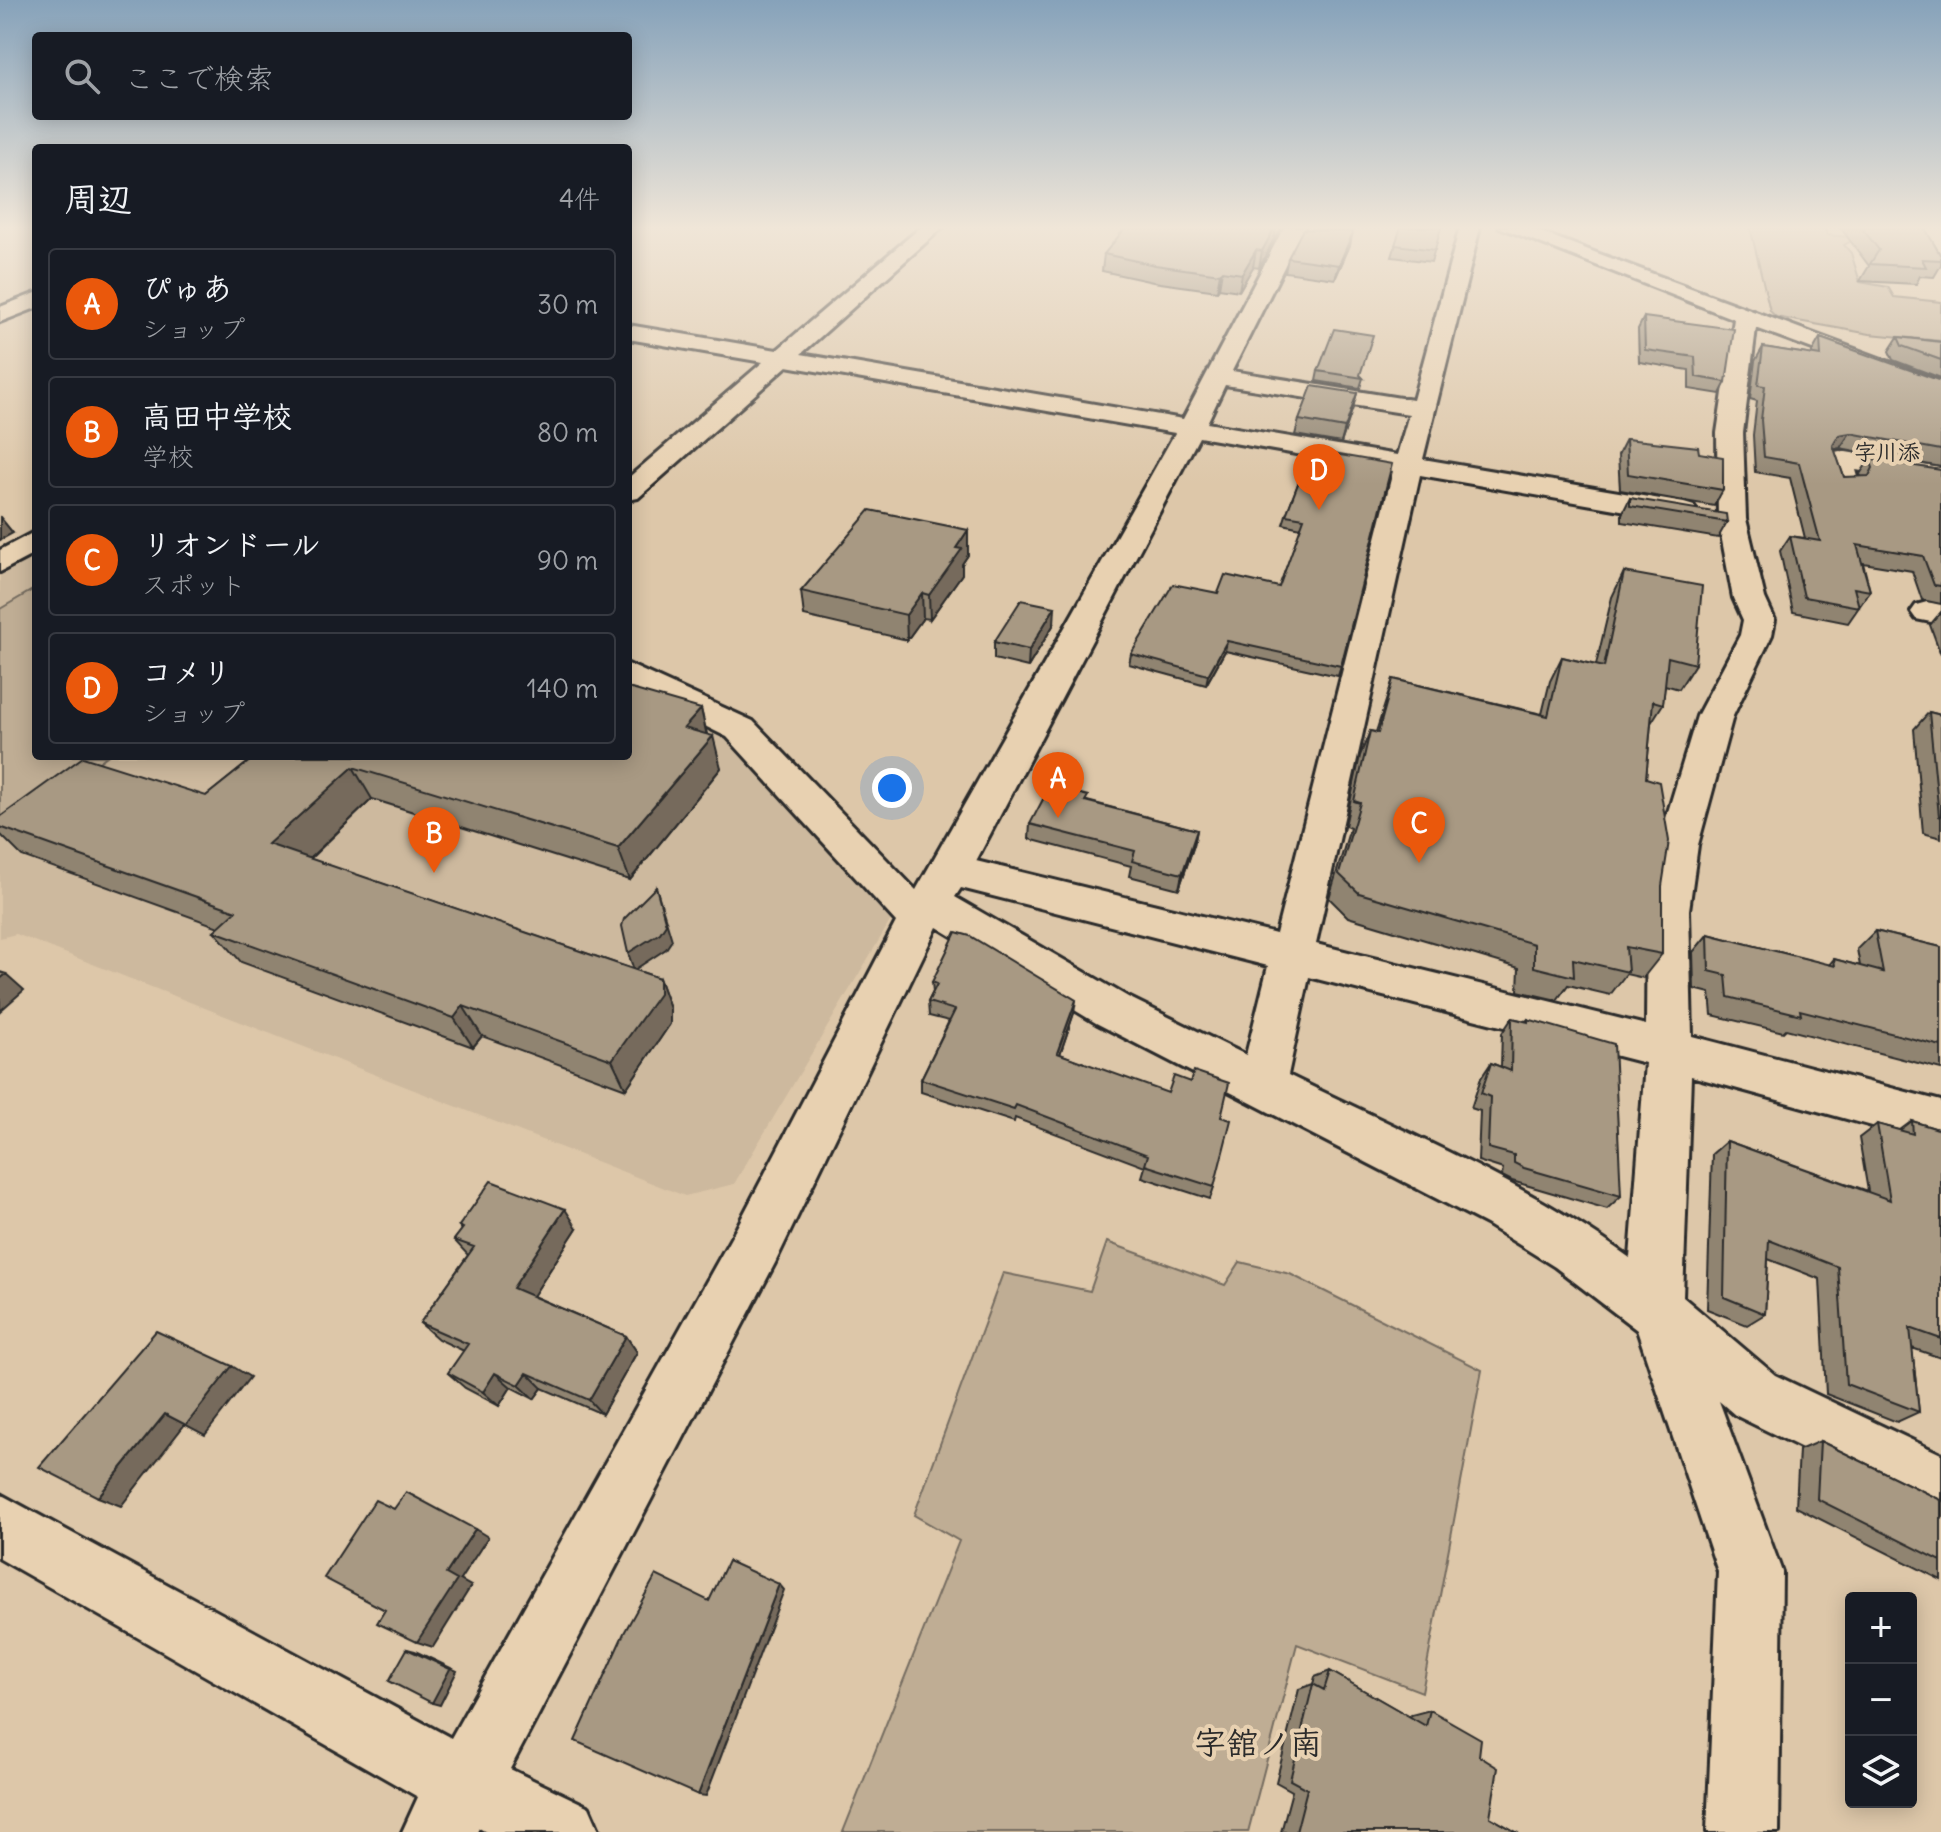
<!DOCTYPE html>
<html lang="ja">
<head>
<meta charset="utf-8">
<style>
  body { margin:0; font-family:Delius,"Klee One",sans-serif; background:#20242c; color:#f1f3f6 }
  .controls { position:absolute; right:24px; bottom:24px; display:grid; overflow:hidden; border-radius:8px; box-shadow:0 4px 20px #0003 }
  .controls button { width:72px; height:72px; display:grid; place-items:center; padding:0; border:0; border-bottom:2px solid #363941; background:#171b24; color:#f1f3f6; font:40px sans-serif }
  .you { position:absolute; left:892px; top:788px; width:28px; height:28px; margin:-20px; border:6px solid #fff; border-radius:50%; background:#1a73e8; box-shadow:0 0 0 12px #1a73e833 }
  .badge { display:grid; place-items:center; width:52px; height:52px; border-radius:50%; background:#ea580c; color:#fff; font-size:26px; font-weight:700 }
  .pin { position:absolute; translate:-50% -66px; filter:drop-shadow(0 2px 4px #0008) }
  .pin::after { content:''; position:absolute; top:42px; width:28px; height:24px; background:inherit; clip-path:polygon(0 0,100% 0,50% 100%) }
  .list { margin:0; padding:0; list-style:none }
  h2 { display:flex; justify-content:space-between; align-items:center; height:104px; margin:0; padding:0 32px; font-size:34px }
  h2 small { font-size:26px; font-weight:400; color:#9ea1a6 }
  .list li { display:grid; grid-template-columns:52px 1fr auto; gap:24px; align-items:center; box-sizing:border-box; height:112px; margin:0 16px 16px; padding:0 16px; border:2px solid #363941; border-radius:8px }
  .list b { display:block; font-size:30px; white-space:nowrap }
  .list p { margin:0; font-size:26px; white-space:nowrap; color:#9ea1a6 }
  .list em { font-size:26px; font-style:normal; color:#9ea1a6 }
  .icon { flex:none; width:44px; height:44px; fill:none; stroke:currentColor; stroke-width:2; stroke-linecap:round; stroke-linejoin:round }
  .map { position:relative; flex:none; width:1941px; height:1832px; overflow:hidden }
  .search { position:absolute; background:#171b24; box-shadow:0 4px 20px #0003; left:32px; top:32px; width:600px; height:88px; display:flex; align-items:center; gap:20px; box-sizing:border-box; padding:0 28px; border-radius:8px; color:#9ea1a6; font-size:30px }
  .panel { position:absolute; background:#171b24; box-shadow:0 4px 20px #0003; left:32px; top:144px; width:600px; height:616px; border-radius:8px }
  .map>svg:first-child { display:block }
  .built { fill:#cdb99e }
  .green { fill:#bfad94; stroke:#756c60; stroke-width:2 }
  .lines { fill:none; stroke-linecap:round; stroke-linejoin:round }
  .minor-casing { stroke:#2b2b2b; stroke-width:6 }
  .minor { fill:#e8d1b1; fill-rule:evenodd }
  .wall { fill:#908471; stroke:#2b2b2b; stroke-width:2 }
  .shaded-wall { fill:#766b5c; stroke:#2b2b2b; stroke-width:2 }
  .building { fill:#a89983; stroke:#2b2b2b; stroke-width:2 }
  .labels { text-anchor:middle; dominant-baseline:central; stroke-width:8; stroke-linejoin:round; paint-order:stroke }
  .far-quarter-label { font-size:22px; font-weight:bold; fill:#2b2b2b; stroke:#e8d1b1 }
  .near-quarter-label { font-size:32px; font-weight:bold; fill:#2b2b2b; stroke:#e8d1b1 }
</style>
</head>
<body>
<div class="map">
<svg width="1941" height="1832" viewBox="0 0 1941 1832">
  <rect width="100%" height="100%" fill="#ddc7a9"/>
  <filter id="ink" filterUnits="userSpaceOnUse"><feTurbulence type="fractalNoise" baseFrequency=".0125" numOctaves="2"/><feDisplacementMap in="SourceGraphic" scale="16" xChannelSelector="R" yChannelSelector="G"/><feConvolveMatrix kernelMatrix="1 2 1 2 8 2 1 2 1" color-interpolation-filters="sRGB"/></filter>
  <g filter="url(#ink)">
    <path class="built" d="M36 555V756H628V697L738 732 898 908 734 1184 685 1196 16 934 0 938V576Z"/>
    <path class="green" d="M1750 227H1824L1827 235 1849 237 1853 240 1844 245 1851 253 1860 282 1888 287 1894 297 1941 302V341L1870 334 1776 317 1770 311Z
      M36 588V756H107L0 836V609Z
      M1107 1242 1225 1285 1240 1262 1290 1274 1482 1370 1422 1692 1297 1644 1248 1832H843L959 1541 914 1515 1003 1273 1090 1291Z"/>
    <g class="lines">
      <g class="minor-casing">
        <path id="minor" d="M921 227H943L801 354 1183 419 1284 227H1304L1232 371 1413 400 1460 227H1480L1423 459 1684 503 1694 506 1698 512 1694 518 1684 521 1420 475 1316 944 1646 1025 1647 910 1658 845 1697 716 1740 635 1743 620 1733 598 1718 519 1717 433 1734 319 1499 227H1527L1941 381V397L1756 328 1743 433 1746 519 1765 598 1775 620 1772 635 1733 716 1698 845 1689 910 1692 1036 1941 1101V1145L1691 1076 1683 1297 1775 1375 1941 1454V1516L1735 1415 1719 1401 1782 1572 1779 1832H1707L1718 1572 1637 1330 1555 1267 1486 1224 1096 1023 937 927 775 1263 510 1769 589 1807 600 1832H486L479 1828 477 1832H402L418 1797 0 1559V1494L451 1738 737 1227 896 922 727 737 628 688V664L753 721 916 890 1175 433 787 366 638 498 628 500V478L763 362 628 339V325L777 350ZM1225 385 1409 414 1397 455 1207 423ZM1199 437 1393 471 1276 934 976 861ZM961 888 1268 966 1246 1055 1128 997 955 897ZM1309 977 1645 1063 1630 1258C1526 1182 1404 1132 1288 1075Z
          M36 293V308L0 322V307Z
          M1840 451 1941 468V484L1856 470 1860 484 1856 490H1836L1826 459 1830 453Z
          M36 531V553L0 572V550Z
          M1927 602 1941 604V624L1916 619 1911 612 1916 605Z"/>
      </g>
      <use href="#minor" class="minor"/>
    </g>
    <path class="wall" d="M1401 227H1441L1431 262 1392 257Z
      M1840 227H1924L1941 256V265L1934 277 1920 276 1916 284 1860 281 1869 266Z
      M1274 239 1259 268 1253 267 1239 291 1219 288 1217 291 1153 282 1102 271 1104 254Z
      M1350 245 1335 279 1285 272 1288 258Z
      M1644 317 1726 382 1720 394 1689 389V370L1639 362 1638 329Z
      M1898 337 1941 342V378L1893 360 1889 351Z
      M1820 338 1941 381V467L1840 448 1834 449 1844 477H1861L1860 474 1870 459 1941 470V604L1922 600 1912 571 1863 563 1870 591 1848 623 1793 612 1780 551 1790 536 1805 538 1790 478 1755 472 1753 435 1757 401 1750 399 1755 361 1763 347 1812 355V352Z
      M1318 371 1360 375 1363 378 1360 388 1316 381Z
      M1357 393 1341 443 1295 435 1299 420Z
      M1626 439 1699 453 1723 490 1714 506 1620 490 1618 455Z
      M1311 450 1341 666 1338 676 1225 651 1206 685 1129 664 1131 654 1218 593 1279 587 1301 528 1283 524 1286 515Z
      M1630 498 1727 522 1718 538 1622 522V514Z
      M968 530V555L962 564V574L930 619 923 618 907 640 804 616 801 591Z
      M1624 572 1695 664 1679 689 1665 685 1663 704 1651 723 1646 778 1662 886V954L1643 978 1626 974 1610 995 1568 985 1557 1000 1518 991 1519 968 1348 917 1329 898 1350 828 1345 826 1360 756 1370 731 1376 732 1393 679 1542 714 1550 681 1562 657 1596 665 1612 597Z
      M1941 612V655L1930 625Z
      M1054 624 1028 667 994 659V642Z
      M701 709 707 734 721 768 630 880 372 799 310 859 659 978 670 1009V1024L626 1089 482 1036 473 1047 241 962 214 931 219 927 22 856 0 834V817L206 796 256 756Z
      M1929 712 1941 715V838L1923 833 1914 729Z
      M1087 801 1197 830 1194 845 1179 889 1129 876 1131 866 1029 839 1030 824Z
      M1875 931 1941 947V1069L1786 1029 1783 1032 1712 1015 1710 993 1694 989 1693 952 1708 934 1829 965 1834 959 1860 966 1857 949Z
      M932 982 1074 1013 1060 1054 1221 1117 1214 1187 1210 1199 1142 1177 1145 1167 1015 1118 1014 1122 921 1092V1079L949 1021 929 1016 928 1002 933 992Z
      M1512 1018 1526 1021 1528 1019 1621 1196 1607 1209 1512 1181 1502 1176 1503 1169 1478 1161 1480 1111 1471 1108 1481 1078 1491 1063 1501 1067 1502 1033Z
      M1912 1121 1941 1130V1358L1912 1348 1919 1412 1897 1422 1826 1394 1820 1279 1768 1259 1765 1314 1747 1325 1707 1309 1712 1154 1727 1141 1868 1191 1859 1138 1877 1124 1900 1130Z
      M459 1226 577 1228 533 1296 626 1336 637 1352 602 1414 542 1388 534 1399 511 1387 499 1406 465 1388 448 1373 464 1351 438 1339 420 1323 468 1255 454 1240 462 1230Z
      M1820 1441 1941 1500V1580L1796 1507 1799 1450Z
      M1330 1671 1410 1717 1411 1715 1430 1710 1479 1756 1490 1817 1516 1832H1281L1292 1791 1276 1782 1299 1689 1313 1684 1315 1677Z"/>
    <path class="shaded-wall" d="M1275 227H1277L1274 239 1259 268 1262 251Z
      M1353 232 1350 245 1335 279 1339 265Z
      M1256 250 1253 267 1239 291 1242 274Z
      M1222 271 1219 288 1217 291 1220 274Z
      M1357 393 1353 408 1341 443 1345 428Z
      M1850 433 1840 448 1829 450 1839 435Z
      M0 517 13 533 0 540Z
      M968 530V555L962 564V574L930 619 929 595 956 548Z
      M922 593 923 618 907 640 906 615Z
      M1055 607 1054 624 1028 667 1029 650Z
      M1227 641 1225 651 1206 685 1208 675Z
      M701 709 708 741 684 728Z
      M713 736 721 768 630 880 618 848Z
      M353 767 372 799 291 876 268 844Z
      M1197 830 1194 845 1179 889 1182 874Z
      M656 887 672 940 666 949 634 970 628 953Z
      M6 974 24 990 0 1011V979Z
      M659 978 670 1009V1024L626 1089 612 1060Z
      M1076 1000 1074 1013 1056 1066 1057 1053Z
      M463 1006 482 1036 473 1047 454 1018Z
      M565 1209 577 1228 528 1304 513 1288Z
      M626 1336 637 1352 602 1414 589 1400Z
      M232 1366 250 1377 205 1435 186 1425Z
      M495 1373 511 1387 499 1406 483 1392Z
      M527 1373 542 1388 534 1399 519 1385Z
      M165 1414 185 1424 121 1506 98 1497Z
      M475 1529 488 1537 460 1580 471 1586 433 1647 417 1642 446 1574Z
      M779 1584 784 1590 706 1796 698 1795Z
      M407 1649 415 1651 457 1671 440 1705 432 1703Z"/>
    <path class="building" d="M1126 227H1169L1194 230 1195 227H1275L1262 251 1256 250 1242 274 1222 271 1220 274 1155 265 1104 254Z
      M1401 227H1441L1435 250 1395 245Z
      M1861 227H1924L1941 256V260L1922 259 1926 267 1870 264 1879 250Z
      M1303 229 1353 232 1339 265 1288 258Z
      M1644 317 1734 329 1726 382 1696 377 1695 357 1645 350Z
      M1334 329 1373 335 1360 375 1363 378 1318 371Z
      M1898 337 1941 342V360L1902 346Z
      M1820 338 1941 381V450L1850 433 1839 435 1833 445 1844 477 1869 476 1873 468 1870 459 1941 470V586L1934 585 1923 556 1857 545 1870 591 1854 588 1859 607 1804 597 1790 536 1820 541 1799 463 1764 457 1761 420 1765 386 1758 385 1763 347 1821 356Z
      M1312 386 1357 393 1345 428 1299 420Z
      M1626 439 1698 447 1699 453 1723 457V490L1628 474Z
      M1311 450 1392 464 1341 666 1227 641 1208 675 1131 654 1173 584 1218 593 1225 575 1279 587 1304 518 1286 515Z
      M1630 498 1726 514 1727 522 1630 506Z
      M870 510 968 530 956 548 962 549 929 595 922 593 906 615 801 591Z
      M1624 572 1702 586 1695 664 1668 657 1663 704 1653 701 1646 778 1659 782 1669 841 1662 886V954L1626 947 1628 972 1573 959 1574 977 1534 967V944L1359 893 1339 874 1360 803 1354 801 1370 731 1378 733 1393 679 1548 716 1562 657 1604 667Z
      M1021 600 1055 607 1029 650 994 642Z
      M628 688 701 709 684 728 713 736 618 848 353 767 268 844 659 978V994L612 1060 463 1006 454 1018 214 931 236 911 0 827V817L83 757 206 796 256 756H628Z
      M1929 712 1941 715V817L1939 816Z
      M1050 786 1088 796 1085 801 1197 830 1182 874 1132 861 1135 851 1030 824Z
      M656 887 666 924 660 933 628 953 622 926 624 919Z
      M1875 931 1941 947V1046L1800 1010 1801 1015 1728 997 1726 975 1709 971 1708 934 1835 966 1834 959 1883 972Z
      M956 932 970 936 1076 1000 1057 1053 1168 1093 1174 1076 1190 1082 1194 1071 1229 1083 1221 1117 1231 1120 1214 1187 1145 1165 1148 1155 1016 1105 1014 1109 921 1079 955 1010 928 1002 937 984 932 982Z
      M0 972 6 974 0 979Z
      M1512 1018 1528 1022V1019L1614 1044 1621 1196 1524 1168 1514 1163V1155L1488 1148 1490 1097 1481 1093 1491 1063 1511 1071Z
      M1912 1121 1941 1130V1339L1910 1328 1919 1412 1846 1384 1838 1267 1769 1240 1765 1314 1724 1297 1727 1141 1890 1200 1877 1124 1913 1134Z
      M491 1181 565 1209 513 1288 626 1336 589 1400 527 1373 519 1385 495 1373 483 1392 448 1373 468 1344 420 1323 474 1247 454 1240 463 1228 459 1226Z
      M156 1331 232 1366 186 1425 165 1414 98 1497 39 1467Z
      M1820 1441 1941 1500V1561L1817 1499Z
      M406 1492 475 1529 446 1574 457 1580 417 1642 377 1623 385 1610 324 1578 375 1500 394 1509Z
      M728 1561 779 1584 698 1795 575 1741 624 1633 656 1575 709 1601Z
      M407 1649 450 1669 432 1703 389 1681Z
      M1330 1671 1426 1726 1430 1710 1481 1739 1479 1756 1498 1768 1490 1817 1516 1832H1296L1307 1789 1290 1780 1313 1684 1324 1690Z"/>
  </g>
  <linearGradient id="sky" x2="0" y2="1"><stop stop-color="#86a2ba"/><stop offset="0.47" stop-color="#f0e6d8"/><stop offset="1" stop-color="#f0e6d8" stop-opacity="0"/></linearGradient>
  <rect width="1941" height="484" fill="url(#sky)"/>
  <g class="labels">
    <g class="far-quarter-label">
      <text x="1887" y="452">字川添</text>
    </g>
    <g class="near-quarter-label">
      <text x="1258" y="1742">字舘ノ南</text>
    </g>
  </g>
</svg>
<div class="controls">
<button>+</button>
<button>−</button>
<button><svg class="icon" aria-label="layers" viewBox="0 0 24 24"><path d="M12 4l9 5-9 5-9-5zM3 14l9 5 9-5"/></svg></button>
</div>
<div class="you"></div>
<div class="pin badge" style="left:1058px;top:818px">A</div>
<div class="pin badge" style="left:434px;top:873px">B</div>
<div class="pin badge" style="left:1419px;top:863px">C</div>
<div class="pin badge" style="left:1319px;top:510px">D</div>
<div class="search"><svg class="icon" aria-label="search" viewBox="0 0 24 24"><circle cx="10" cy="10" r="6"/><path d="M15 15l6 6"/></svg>ここで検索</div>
<section class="panel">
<h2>周辺<small>4件</small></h2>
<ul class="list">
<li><span class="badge">A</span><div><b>ぴゅあ</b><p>ショップ</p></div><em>30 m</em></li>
<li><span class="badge">B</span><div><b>高田中学校</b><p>学校</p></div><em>80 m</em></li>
<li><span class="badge">C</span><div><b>リオンドール</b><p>スポット</p></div><em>90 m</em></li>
<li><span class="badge">D</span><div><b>コメリ</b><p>ショップ</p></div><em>140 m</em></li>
</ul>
</section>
</div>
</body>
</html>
